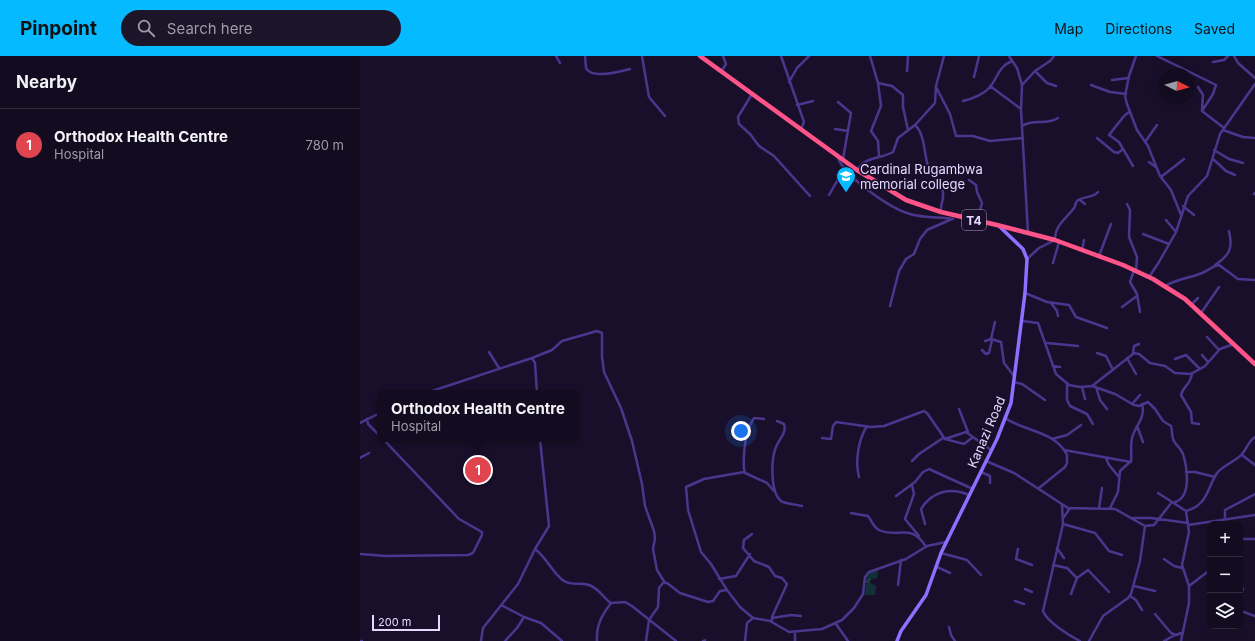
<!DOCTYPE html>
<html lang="en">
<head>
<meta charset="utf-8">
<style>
  body { margin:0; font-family:Inter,sans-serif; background:#1c1429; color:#f1f3f6 }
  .controls { position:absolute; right:12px; bottom:12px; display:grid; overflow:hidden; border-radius:8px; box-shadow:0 2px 10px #0003 }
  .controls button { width:36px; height:36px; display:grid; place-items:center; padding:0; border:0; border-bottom:1px solid #322b3e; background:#130b20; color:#f1f3f6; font:20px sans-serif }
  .compass { position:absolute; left:799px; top:12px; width:36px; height:36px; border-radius:50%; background:#130b20; box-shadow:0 2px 10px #0003; rotate:96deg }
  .scale { position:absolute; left:12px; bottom:10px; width:68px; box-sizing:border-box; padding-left:4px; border:2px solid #e4d9ff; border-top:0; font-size:11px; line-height:14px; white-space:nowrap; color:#e4d9ff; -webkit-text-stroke:3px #190f2b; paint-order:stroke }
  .you { position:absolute; left:381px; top:375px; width:14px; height:14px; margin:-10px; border:3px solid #fff; border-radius:50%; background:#1a73e8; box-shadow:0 0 0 6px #1a73e833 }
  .badge { display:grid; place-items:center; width:26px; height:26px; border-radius:50%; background:#05baff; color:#fff; font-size:13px; font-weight:700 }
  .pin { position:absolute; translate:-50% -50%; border:2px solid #fff; box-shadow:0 1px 4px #0006 }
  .popup { position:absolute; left:17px; top:334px; width:202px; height:52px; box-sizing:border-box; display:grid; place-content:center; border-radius:8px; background:#130b20; filter:drop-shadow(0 1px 3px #0005); font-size:13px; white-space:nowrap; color:#9d9ba5 }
  .popup b { font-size:15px; color:#f1f3f6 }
  .popup::after { content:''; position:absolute; left:50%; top:100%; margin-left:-8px; border:8px solid transparent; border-top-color:#130b20 }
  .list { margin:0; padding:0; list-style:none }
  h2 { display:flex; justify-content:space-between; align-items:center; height:52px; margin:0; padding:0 16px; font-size:17px }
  h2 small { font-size:13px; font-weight:400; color:#9d9ba5 }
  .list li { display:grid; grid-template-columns:26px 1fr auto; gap:12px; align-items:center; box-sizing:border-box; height:72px; padding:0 16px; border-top:1px solid #322b3e }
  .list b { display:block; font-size:15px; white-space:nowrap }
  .list p { margin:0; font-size:13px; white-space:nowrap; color:#9d9ba5 }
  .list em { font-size:13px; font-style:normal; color:#9d9ba5 }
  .icon { flex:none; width:22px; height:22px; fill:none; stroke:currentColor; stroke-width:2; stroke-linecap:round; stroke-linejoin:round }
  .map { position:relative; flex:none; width:895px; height:585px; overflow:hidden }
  header { display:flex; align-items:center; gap:24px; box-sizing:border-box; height:56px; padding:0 20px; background:#05baff; color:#111 }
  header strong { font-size:19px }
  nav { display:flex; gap:22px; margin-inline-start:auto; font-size:14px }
  .search { width:280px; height:36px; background:#1c1429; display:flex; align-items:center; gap:10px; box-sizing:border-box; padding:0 14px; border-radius:22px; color:#9d9ba5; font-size:15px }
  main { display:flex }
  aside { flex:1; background:#130b20 }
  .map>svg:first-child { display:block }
  .grass { fill:url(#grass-tufts) }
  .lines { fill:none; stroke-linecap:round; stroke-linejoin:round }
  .street { stroke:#4a378d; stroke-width:2.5 }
  .secondary { stroke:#8d70ff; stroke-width:3.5 }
  .highway { stroke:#ff5488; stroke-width:4.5 }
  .labels { text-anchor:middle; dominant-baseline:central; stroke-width:3.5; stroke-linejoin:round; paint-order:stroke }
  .shield { fill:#190f2b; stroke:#a79cbf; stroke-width:1 }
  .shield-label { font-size:12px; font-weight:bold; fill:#e4d9ff }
  .poi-label { font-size:13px; fill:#e4d9ff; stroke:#190f2b; text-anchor:start }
  .street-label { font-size:13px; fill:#e4d9ff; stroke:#190f2b }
</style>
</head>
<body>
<header>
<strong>Pinpoint</strong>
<div class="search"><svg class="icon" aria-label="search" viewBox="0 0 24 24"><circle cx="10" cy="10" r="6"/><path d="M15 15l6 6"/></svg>Search here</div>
<nav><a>Map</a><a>Directions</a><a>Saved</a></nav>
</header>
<main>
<aside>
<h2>Nearby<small></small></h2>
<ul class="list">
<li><span class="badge" style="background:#e0444e">1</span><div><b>Orthodox Health Centre</b><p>Hospital</p></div><em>780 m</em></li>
</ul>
</aside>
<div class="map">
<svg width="895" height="585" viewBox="0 0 895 585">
  <defs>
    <pattern id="grass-tufts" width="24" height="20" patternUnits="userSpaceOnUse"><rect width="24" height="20" fill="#123136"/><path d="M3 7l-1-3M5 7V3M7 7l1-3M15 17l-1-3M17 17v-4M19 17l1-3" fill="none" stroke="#344e54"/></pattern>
  </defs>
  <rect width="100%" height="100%" fill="#190f2b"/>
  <path class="grass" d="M518 513 517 522 512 523 509 526 516 530 515 539H505L506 528 508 527H506L507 518Z"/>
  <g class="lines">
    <path class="street" d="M196 0 200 7
      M225 0 226 12C231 23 259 16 270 13
      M282 0 289 41 305 60
      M421 0 444 66 441 73
      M510 0 518 27 521 50 511 75 518 85 519 100
      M649 0 657 12 662 29 661 53 668 177
      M776 0 769 20 765 40 767 48 777 74 788 90 800 120 811 134 821 159
      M797 0 856 29 853 38 842 55 864 72
      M874 0 878 7 895 22
      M853 6 864 4 868 0
      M547 15 548 0
      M675 15 687 27 696 30
      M361 16 366 8 363 0
      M614 21 619 0
      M752 24 769 22
      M429 26 437 12 449 0
      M518 27 532 30 543 39V51L548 74
      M662 29 675 15 690 5 694 0
      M731 29 750 36 766 38
      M630 30 661 53
      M576 31 590 58 596 80H613L630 85 663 82
      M838 31 843 39 842 54
      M392 38 378 61 379 68 390 78 399 90 414 100 450 140
      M603 45C612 43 624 38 630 31 638 21 639 10 652 5
      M478 46 491 57 483 103
      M437 49 453 45
      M770 55 764 60 749 79 759 86 773 110
      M555 69C565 78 564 98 568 110 571 121 582 126 583 137 584 144 580 149 581 156
      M662 70C674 62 686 70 698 62
      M475 73 488 75
      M863 74 883 81 895 82
      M737 82 754 96 758 97 763 93
      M785 86 797 69
      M854 94 869 103 883 107
      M478 102C485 121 531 153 550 158 564 162 579 161 593 163
      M853 103 866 115 875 119
      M789 106 797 112
      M497 114C506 100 521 103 533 96L538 82 555 69 575 47 576 30 584 0
      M801 121 824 103
      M609 124 616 129 617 136 622 147 619 158 620 165
      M894 138 895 137
      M469 139 484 113
      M720 144 725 148
      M767 148 770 154 769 181 777 201 776 215
      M823 150 834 159
      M806 164 816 176
      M783 178 809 188
      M722 194 724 184
      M739 200 751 168
      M667 203 679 192 695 184C694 170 706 163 714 152 716 149 715 146 718 144 725 140 733 142 738 136
      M693 207 699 186
      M855 209C870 199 873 192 869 175
      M774 214 770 226 777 238 780 256
      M789 221 799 206 816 176 828 140 847 120 860 78 895 28
      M805 230C817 223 830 222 842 217 848 215 852 210 859 209L878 223 895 224
      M665 237 687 246 709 249 716 261 747 272
      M691 247 697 255 698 260
      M832 248 838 242
      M530 250 539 215 546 203 554 198 560 183 567 174 592 163
      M762 251 777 240
      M841 257 859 231
      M662 265 678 267 696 318 709 329 720 331 732 330 773 298 774 290 779 288
      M847 281 859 294
      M631 283 635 266
      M625 285 631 283 641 286 644 307 654 320
      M687 287 718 290
      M622 294 626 298 629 297 632 284
      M129 296 139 312
      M737 297 746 300 753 314
      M773 297 779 298 790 307 805 310 815 317 831 318 845 310 860 293 874 288
      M842 299 848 306
      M172 302 192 294 202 285 237 275 242 277V301L244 316 261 352 272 385 282 428 285 450 294 475 295 482 293 493 297 514 305 527
      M767 302 776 318
      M815 303 826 299 840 313
      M693 310 700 311
      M832 317C831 329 823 330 821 339L831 356 832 367 839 368
      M654 326 662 328 685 344
      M707 328V344L710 350 727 358 733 368
      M732 330 755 338 774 349 779 350 788 346 795 353 803 365 811 370C812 374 812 379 813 383 815 389 821 392 823 398 827 411 832 441 815 446
      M722 331 725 343
      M736 331 740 344 747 353
      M66 337 172 302 175 307 177 337
      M772 348 780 339
      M599 353 608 376
      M645 362C666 376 695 375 707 399V407L705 411 679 432
      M7 363 8 368 20 380
      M404 363 394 362C385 375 383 398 384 413L385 417 407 427 414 435
      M417 365 424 368C427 377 419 383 416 391 411 403 410 436 421 445 423 447 438 449 442 450
      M0 367 20 357
      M777 370 783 386
      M462 382 471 383 473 370 476 366 511 371 524 370 564 355 567 357 585 383 606 376 631 394
      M585 383 604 388 613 381
      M692 383 707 379 721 369
      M704 394 771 406
      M882 399 895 409
      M0 402 9 397
      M746 402 749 409 759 421
      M552 405 559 398 583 382
      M626 405 654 417 708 452 755 453 785 470 794 469 812 446 826 455C848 449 847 432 857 417 863 409 875 406 882 398 887 393 888 385 895 381
      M621 416 630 420V427
      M826 416H835L855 421
      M499 421C495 406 498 384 507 370
      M552 429 554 438 545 463 559 480
      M798 437 812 446
      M536 440 555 426 563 416 569 413 613 433
      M702 449 703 468 683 555C687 566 710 580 720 585
      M739 452 742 432
      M750 452 758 436 760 415 771 405C772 397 770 390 772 382 775 370 786 362 782 348
      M491 457 508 460C512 465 513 471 519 474 538 483 551 466 566 491
      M704 461 710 452
      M771 462H791L828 467
      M565 468 561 453C572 435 591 431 609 439
      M703 468 735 477 749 495 762 499
      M862 468 865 462V454L895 438
      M828 469 895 459
      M392 478 384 484 383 492 394 505 409 511 415 520 422 522 427 528 412 561V566
      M880 483H895
      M697 492 704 502
      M175 493C188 503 193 518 204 525 212 530 221 526 229 529 240 533 243 542 251 547L265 546 272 550 316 585
      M658 493 656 503 672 509
      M581 497 607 504 621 519
      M0 498 26 500 108 499 113 497 122 479V476L99 463 23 383
      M804 503 814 510 822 512
      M693 509 707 512 717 522 728 514 749 536
      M577 511 590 517
      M359 523 376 520 390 498
      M880 528 883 533 880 540
      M538 529 541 504
      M774 530 795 535
      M829 530 850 514
      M665 533 672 536
      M367 534 351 508 341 496 328 454 326 431 344 423 384 416
      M711 538 717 522
      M770 540 776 544 782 554
      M655 545 664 548
      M141 549 164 561 181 567 202 585
      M884 556 895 560
      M795 558 811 577 816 579 821 577
      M412 562 431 559 441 560
      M476 568 488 585
      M589 571 591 579 595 585
      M0 585H2
      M121 585 123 572 158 528 175 493 189 470 180 383
      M145 585 157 572 164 561
      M237 585C236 569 242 559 251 547
      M286 585 289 564 298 551 299 532 303 527H307L320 537 348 546 353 545 360 535 367 534 380 551 393 562 410 565 429 576 462 573 482 564 494 552 503 538 505 521 509 516 546 503 567 490 586 486
      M343 585 345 584
      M385 585 387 567 393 562
      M435 585V576
      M729 585 743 560 768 542 771 538 780 505 785 470
      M804 585 815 579
      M821 585 829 547V530L822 509 829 476 826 455"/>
    <path class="secondary" d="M537 585 541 575 566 539 581 497 637 383 651 347 665 237 667 203 663 193 638 169"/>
    <path class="highway" d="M340 0 497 114 546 144 581 156 637 169 695 184 763 209 793 223 825 243 895 308"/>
  </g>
  <defs>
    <g id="university-pin" transform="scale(1)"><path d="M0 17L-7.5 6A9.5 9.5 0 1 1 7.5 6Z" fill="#05baff" stroke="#190f2b"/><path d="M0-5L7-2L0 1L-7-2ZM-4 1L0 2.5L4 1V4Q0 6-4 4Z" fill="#fff"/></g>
  </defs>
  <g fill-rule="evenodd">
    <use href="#university-pin" x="486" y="120"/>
  </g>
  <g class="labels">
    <rect class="shield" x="602" y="154" width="24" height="20" rx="3"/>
    <g class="shield-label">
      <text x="614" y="164">T4</text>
    </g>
    <g class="poi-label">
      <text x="500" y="113">Cardinal Rugambwa<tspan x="500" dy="15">memorial college</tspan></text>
    </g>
    <g class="street-label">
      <text transform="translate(626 376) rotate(-67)">Kanazi Road</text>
    </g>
  </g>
</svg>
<div class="controls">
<button>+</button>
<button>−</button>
<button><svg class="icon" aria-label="layers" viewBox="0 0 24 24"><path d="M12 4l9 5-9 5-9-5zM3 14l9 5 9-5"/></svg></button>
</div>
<svg class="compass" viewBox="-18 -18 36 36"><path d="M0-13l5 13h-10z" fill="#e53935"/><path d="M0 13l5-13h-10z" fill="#9d9ba5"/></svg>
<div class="scale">200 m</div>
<div class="you"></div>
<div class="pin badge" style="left:118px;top:414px;background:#e0444e">1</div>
<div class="popup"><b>Orthodox Health Centre</b>Hospital</div>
</div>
</main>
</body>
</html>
